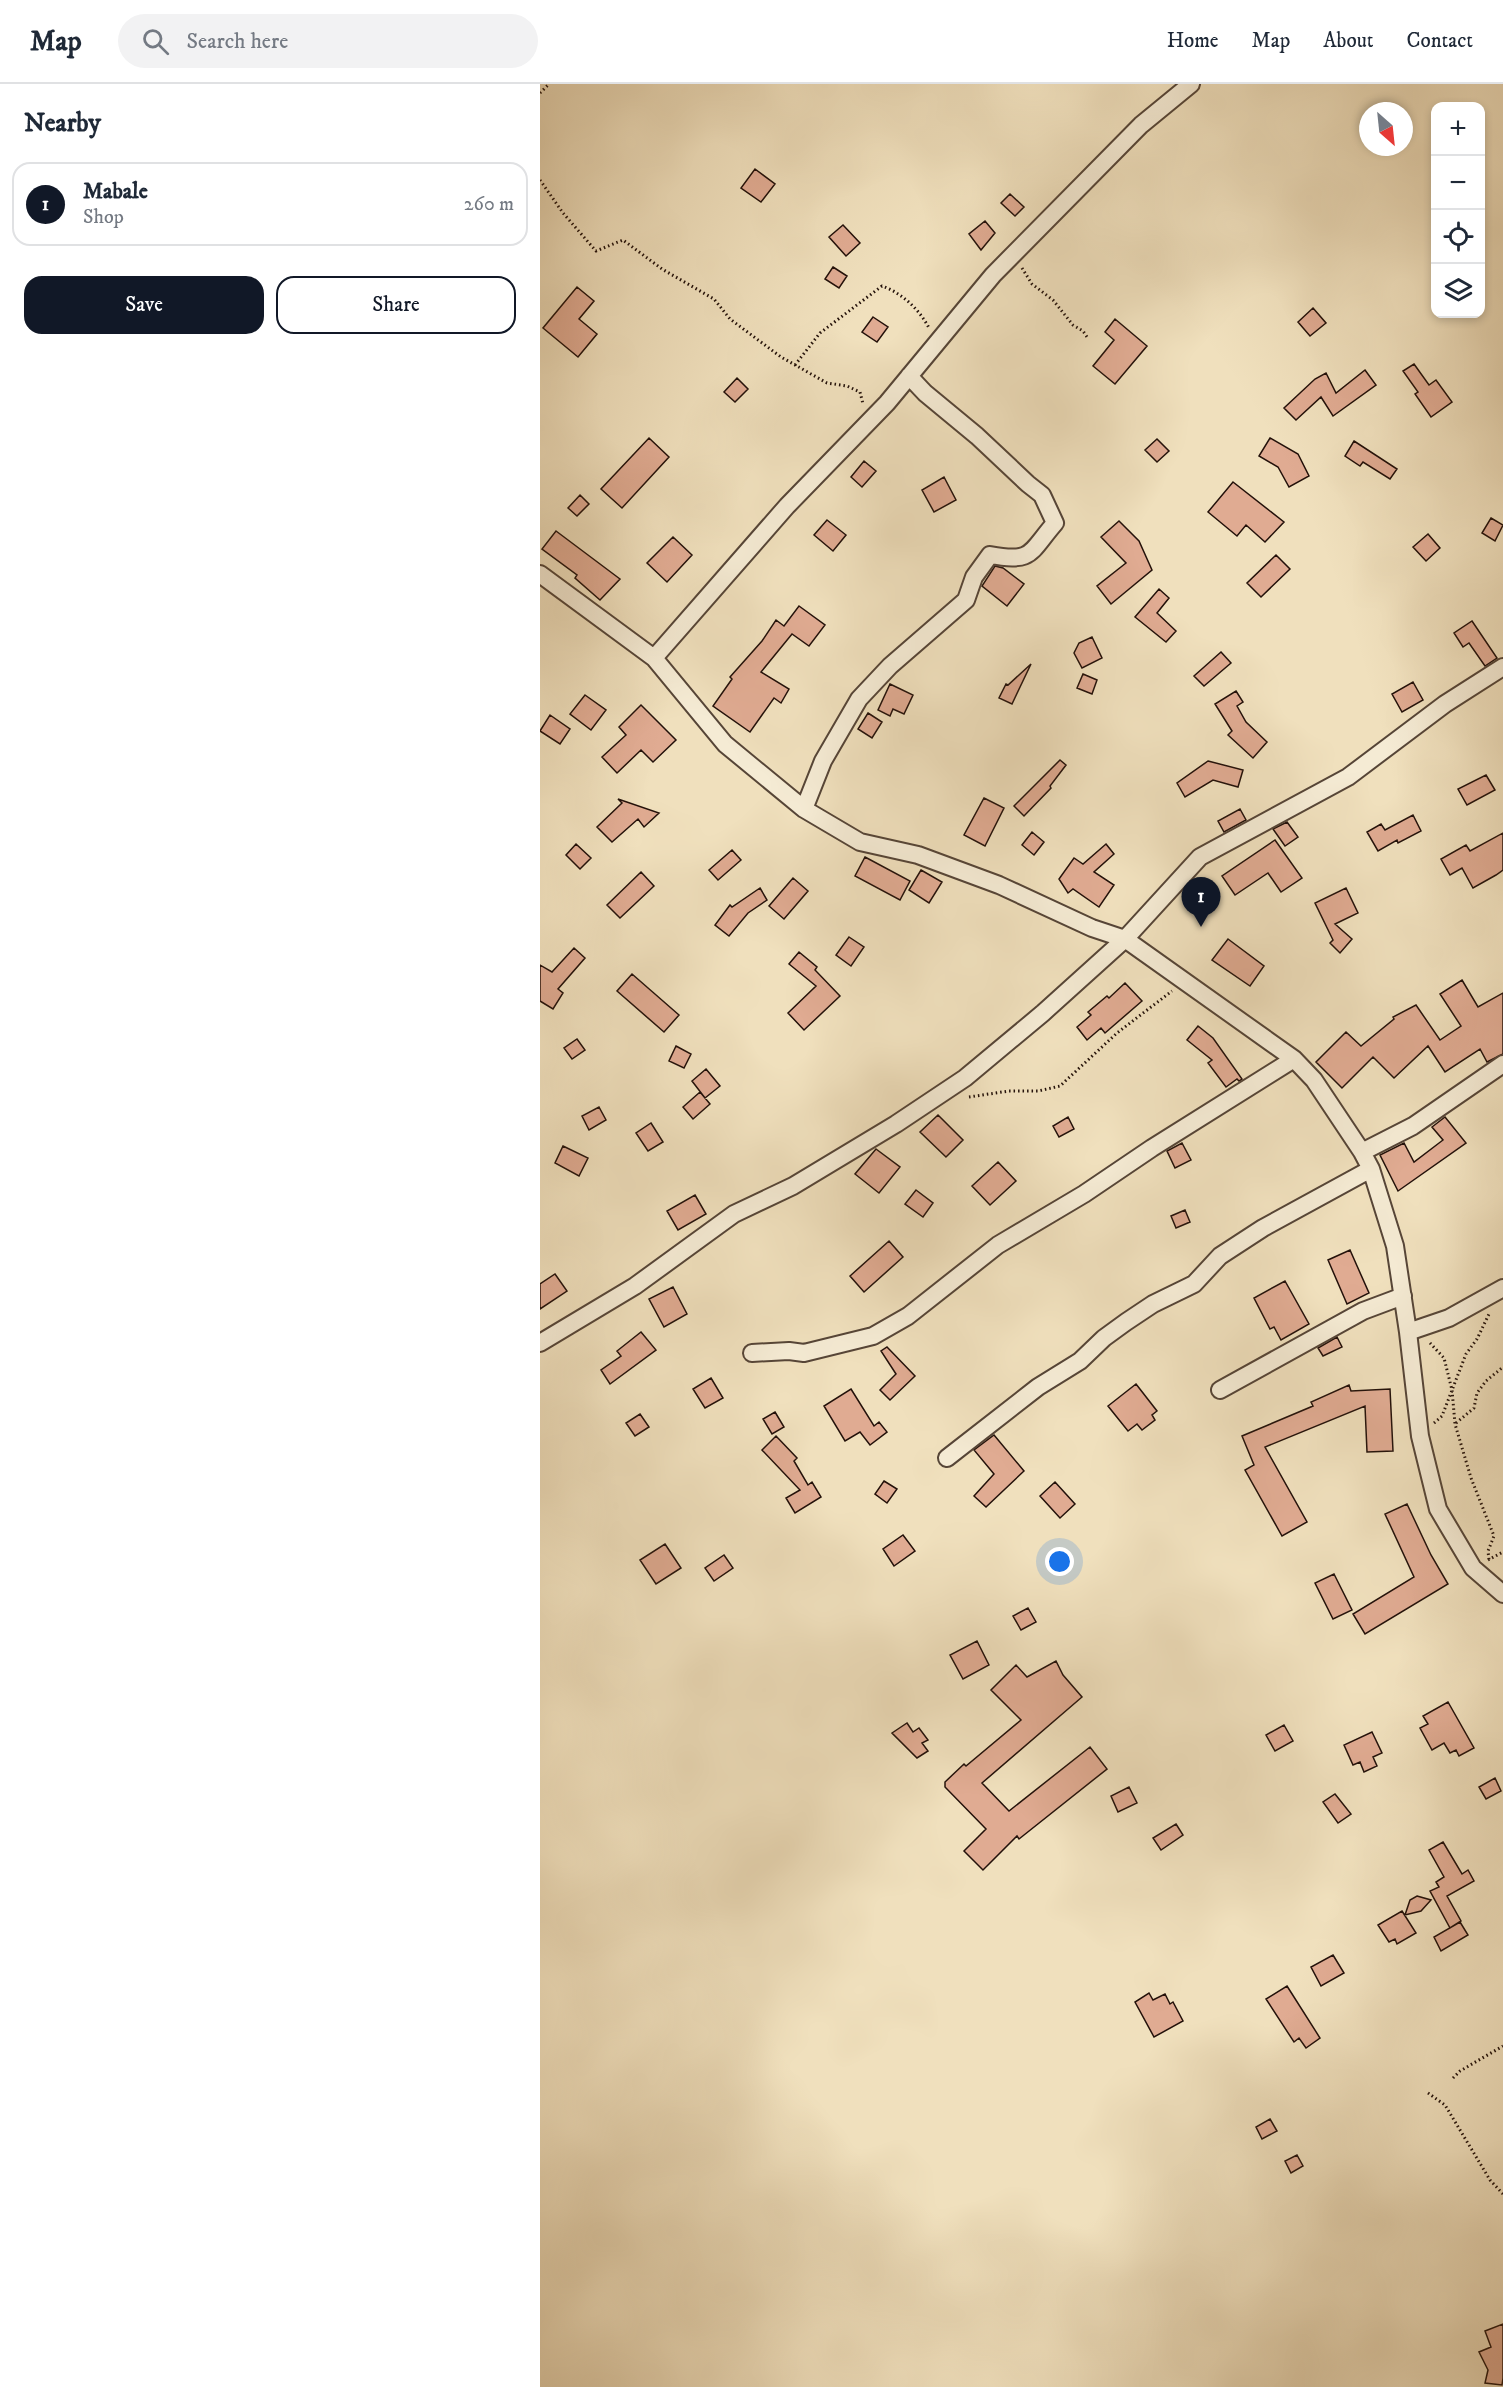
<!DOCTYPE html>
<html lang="en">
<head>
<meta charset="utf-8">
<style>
  body { margin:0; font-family:"IM FELL DW Pica",serif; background:#f2f2f3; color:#1f2937 }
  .controls { position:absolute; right:18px; top:18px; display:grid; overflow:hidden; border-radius:12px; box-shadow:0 3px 9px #0003 }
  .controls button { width:54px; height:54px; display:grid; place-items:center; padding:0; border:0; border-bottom:2px solid #e0e1e3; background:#fff; color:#1f2937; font:30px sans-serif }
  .compass { position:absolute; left:819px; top:18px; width:54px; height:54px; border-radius:50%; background:#fff; box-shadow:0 3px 9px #0003; rotate:153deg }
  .you { position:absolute; left:520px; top:1478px; width:21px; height:21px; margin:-15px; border:4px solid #fff; border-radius:50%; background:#1a73e8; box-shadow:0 0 0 9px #1a73e833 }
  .badge { display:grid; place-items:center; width:39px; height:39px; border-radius:50%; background:#111827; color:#fff; font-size:20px; font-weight:700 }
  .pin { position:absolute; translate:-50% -50px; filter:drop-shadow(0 2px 3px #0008) }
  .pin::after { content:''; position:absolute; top:32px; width:21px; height:18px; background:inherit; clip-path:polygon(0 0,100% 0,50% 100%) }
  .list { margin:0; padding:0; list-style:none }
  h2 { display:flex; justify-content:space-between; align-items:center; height:78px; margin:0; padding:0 24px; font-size:26px }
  h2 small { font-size:20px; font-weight:400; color:#747a83 }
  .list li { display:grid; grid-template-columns:39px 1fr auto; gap:18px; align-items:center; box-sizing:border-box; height:84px; margin:0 12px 12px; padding:0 12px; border:2px solid #e0e1e3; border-radius:18px }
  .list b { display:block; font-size:22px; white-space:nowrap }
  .list p { margin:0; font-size:20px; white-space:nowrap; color:#747a83 }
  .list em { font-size:20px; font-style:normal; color:#747a83 }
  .actions { display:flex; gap:12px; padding:18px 24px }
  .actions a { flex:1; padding:14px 0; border:2px solid #111827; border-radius:18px; text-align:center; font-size:21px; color:#111827 }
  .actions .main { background:#111827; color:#fff }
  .icon { flex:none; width:33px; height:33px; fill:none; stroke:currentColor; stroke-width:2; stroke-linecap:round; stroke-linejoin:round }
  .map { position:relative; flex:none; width:963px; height:2303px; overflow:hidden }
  header { display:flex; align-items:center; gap:36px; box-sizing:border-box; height:84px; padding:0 30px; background:#fff; border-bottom:2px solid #e0e1e3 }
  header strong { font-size:28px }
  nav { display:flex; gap:33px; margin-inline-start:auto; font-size:21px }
  .search { width:420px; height:54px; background:#f2f2f3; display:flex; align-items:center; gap:15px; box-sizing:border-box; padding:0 21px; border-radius:33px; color:#747a83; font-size:22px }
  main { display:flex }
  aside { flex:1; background:#fff }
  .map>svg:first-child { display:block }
  .building { fill:#e0ab92; stroke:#23110a; stroke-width:1.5 }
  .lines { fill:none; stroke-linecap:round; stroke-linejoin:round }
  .street-casing { stroke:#564537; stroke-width:20 }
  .path { stroke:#23110a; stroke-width:3; stroke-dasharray:1.5 3; stroke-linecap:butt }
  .street { stroke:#f5ebd4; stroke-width:16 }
</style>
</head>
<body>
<header>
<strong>Map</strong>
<div class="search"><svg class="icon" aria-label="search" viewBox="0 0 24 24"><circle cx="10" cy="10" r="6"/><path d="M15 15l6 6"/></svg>Search here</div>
<nav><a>Home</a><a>Map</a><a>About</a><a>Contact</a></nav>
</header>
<main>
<aside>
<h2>Nearby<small></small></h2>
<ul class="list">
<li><span class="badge">1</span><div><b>Mabale</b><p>Shop</p></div><em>260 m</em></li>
</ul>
<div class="actions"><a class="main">Save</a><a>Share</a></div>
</aside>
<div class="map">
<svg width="963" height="2303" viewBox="0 0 963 2303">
  <rect width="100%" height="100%" fill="#f0e0bd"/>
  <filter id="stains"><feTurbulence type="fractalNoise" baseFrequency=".00333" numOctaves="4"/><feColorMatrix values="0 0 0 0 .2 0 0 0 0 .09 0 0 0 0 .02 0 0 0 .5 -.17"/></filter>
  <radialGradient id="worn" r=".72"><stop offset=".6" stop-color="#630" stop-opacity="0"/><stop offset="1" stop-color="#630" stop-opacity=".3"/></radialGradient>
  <path class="building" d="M215 85 235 100 221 118 201 104Z
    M470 110 484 123 475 132 461 119Z
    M445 137 455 149 441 166 429 150Z
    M303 141 320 159 306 172 289 153Z
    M293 183 307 192 299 204 285 195Z
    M37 203 54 217 39 235 57 250 38 273 3 244Z
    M773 224 786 239 770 252 758 238Z
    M333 233 348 243 337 258 322 248Z
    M575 235 607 262 575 300 553 282 574 256 565 248Z
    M874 280 889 301 896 296 912 318 891 333 875 310 878 308 863 287Z
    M825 286 836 301 793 332 781 313 756 336 744 324 775 295 786 289 796 309Z
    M197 294 208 305 195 318 184 308Z
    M109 354 129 373 82 424 61 405Z
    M730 354 758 370 769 392 749 403 738 383 719 372Z
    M617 355 629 367 617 378 605 366Z
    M814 357 857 385 850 395 823 378 820 382 805 372Z
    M324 377 336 387 322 403 311 393Z
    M404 393 416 416 394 428 382 406Z
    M693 398 744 438 725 458 706 441 697 452 668 428Z
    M40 411 49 420 37 432 28 424Z
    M951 434 963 441 955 457 942 449Z
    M287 436 306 451 293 467 274 451Z
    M579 437 599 457 612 486 571 520 557 502 586 479 561 453Z
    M16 447 80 495 60 516 35 494 37 491 2 465Z
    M888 450 900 464 886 477 873 463Z
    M133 453 152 471 127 498 107 479Z
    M736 471 750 485 721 513 707 499Z
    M455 482 463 484 484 500 467 522 442 502Z
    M619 505 629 514 617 529 636 547 626 558 595 533Z
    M259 522 285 541 269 562 252 550 221 588 249 605 241 619 234 614 210 648 173 622 192 595 190 593 222 557 236 536 244 542Z
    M932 537 957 574 945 582 929 559 923 563 914 549Z
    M552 553 562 574 542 584 534 569 539 559Z
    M681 568 691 579 664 602 654 592Z
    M491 580 472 620 459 614 466 600 468 601Z
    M543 590 557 596 552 610 537 604Z
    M873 598 883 616 862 628 852 610Z
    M350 600 373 611 364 630 353 625 350 632 338 626Z
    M696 607 703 618 697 622 706 638 727 658 713 674 688 651 692 647 675 620Z
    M45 611 66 626 51 646 30 630Z
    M101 621 136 656 113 678 101 666 77 689 62 673 86 651 79 643Z
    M328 629 342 638 332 654 318 645Z
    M10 631 30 645 20 660 0 647Z
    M520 676 526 681 510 702 511 704 484 732 474 722Z
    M668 677 703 686 698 703 673 696 645 713 637 699Z
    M946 691 955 706 927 721 918 705Z
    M444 714 464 724 445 762 424 751Z
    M78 715 119 729 104 743 98 735 72 758 57 743 82 719Z
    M700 725 706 736 684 748 678 737Z
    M873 731 881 747 858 759 857 756 838 767 827 748 841 740 845 746Z
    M747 738 758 753 745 762 733 745Z
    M492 748 504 758 494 771 482 761Z
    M963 749V786L956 791 933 804 922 784 910 791 901 775 926 761 930 767Z
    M735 756 762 794 741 808 728 789 695 811 682 792Z
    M36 760 51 774 40 785 26 771Z
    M566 760 574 770 554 788 574 801 559 823 533 805 528 809 519 795 534 774 543 780Z
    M192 766 201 776 178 796 169 786Z
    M325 773 370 797 360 816 315 792Z
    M381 786 402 798 389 819 369 806Z
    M101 788 114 802 80 834 67 821Z
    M253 794 268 807 244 835 229 822Z
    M220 804 227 816 208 829 189 852 175 841 190 821 192 823Z
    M806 804 818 829 795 840 812 855 800 869 790 859 793 856 775 819Z
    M309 853 324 863 311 882 296 871Z
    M688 855 724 882 710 902 672 876Z
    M34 864 45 874 18 905 23 909 13 925 0 917V881L12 888Z
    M259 868 277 883 275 886 300 912 264 946 248 929 276 902 249 880Z
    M92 890 139 931 124 948 77 907Z
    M922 896 938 923 963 909V970L947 978 940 965 905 988 888 962 854 994 833 973 802 1004 776 978 806 948 821 962 854 935 853 933 876 921 900 956 921 942 900 910Z
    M585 899 602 917 565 949 561 944 547 956 537 943 551 931 548 928 567 912 569 914Z
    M658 942 673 954 702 995 699 997 697 995 686 1003 668 979 672 976 647 956Z
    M37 955 45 966 32 975 24 964Z
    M136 962 151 970 144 984 129 977Z
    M166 985 180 1002 165 1014 152 997Z
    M160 1008 170 1020 153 1035 143 1023Z
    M59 1023 66 1036 49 1046 42 1032Z
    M398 1031 423 1056 406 1073 380 1048Z
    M528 1033 534 1045 519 1053 513 1042Z
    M905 1033 926 1059 858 1107 840 1071 864 1059 874 1078 903 1056 892 1043Z
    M111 1039 123 1058 108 1067 96 1049Z
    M642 1059 651 1076 635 1084 627 1067Z
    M23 1062 48 1074 39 1092 15 1079Z
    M336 1065 360 1083 339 1109 315 1090Z
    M458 1078 476 1097 450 1121 432 1102Z
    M376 1106 393 1119 383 1133 365 1120Z
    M155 1111 166 1130 138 1146 127 1127Z
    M645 1126 650 1138 636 1144 631 1132Z
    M349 1157 363 1173 324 1208 310 1192Z
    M810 1166 829 1209 807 1220 788 1176Z
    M15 1190 27 1207 0 1225V1200Z
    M745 1197 769 1240 741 1256 734 1243 730 1245 714 1214Z
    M133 1203 147 1230 124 1243 109 1215Z
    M101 1248 116 1266 70 1300 61 1286 81 1272 77 1267Z
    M797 1253 802 1263 783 1272 778 1264Z
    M347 1263 375 1292 350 1316 340 1306 356 1290 341 1267Z
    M171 1294 183 1314 165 1324 153 1305Z
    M596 1300 617 1327 612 1331 615 1336 602 1346 597 1340 588 1347 568 1322Z
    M809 1301 811 1307 850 1305 853 1367 827 1368 825 1322 725 1363 767 1438 742 1452 705 1386 714 1381 702 1352 773 1322 771 1318Z
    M311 1305 334 1342 339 1338 347 1348 330 1361 320 1348 305 1357 284 1322Z
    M235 1328 244 1343 232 1350 223 1335Z
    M100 1330 109 1343 95 1352 86 1339Z
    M454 1351 484 1387 446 1423 434 1412 454 1390 434 1366Z
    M236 1352 257 1374 254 1377 268 1401 272 1398 281 1413 255 1429 246 1414 260 1406 222 1366Z
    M344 1397 357 1405 347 1419 335 1410Z
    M515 1398 535 1420 520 1434 500 1412Z
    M867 1420 891 1471 908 1500 825 1550 813 1530 874 1493 845 1430Z
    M363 1451 375 1467 354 1482 343 1465Z
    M125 1460 141 1484 116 1500 100 1476Z
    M184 1471 193 1484 174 1497 165 1484Z
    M794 1490 812 1526 793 1535 775 1499Z
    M488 1524 496 1538 481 1546 473 1532Z
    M437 1557 449 1581 423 1595 410 1571Z
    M516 1577 523 1591 542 1613 442 1699 469 1727 550 1663 567 1685 479 1755 477 1752 443 1786 424 1767 446 1745 405 1703V1698L424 1680 426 1682 481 1636 451 1606 476 1581 487 1593Z
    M908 1618 934 1664 919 1672 916 1666 910 1669 904 1659 892 1666 880 1644 888 1640 883 1632Z
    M367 1639 373 1648 379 1644 388 1656 382 1659 388 1667 377 1674 352 1649Z
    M744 1641 753 1657 735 1667 726 1651Z
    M832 1648 842 1669 833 1673 837 1682 824 1688 820 1678 813 1681 804 1661Z
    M955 1694 961 1707 946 1715 939 1703Z
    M589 1703 597 1719 578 1728 571 1712Z
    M795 1710 811 1730 798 1739 783 1718Z
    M636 1740 643 1751 621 1766 613 1754Z
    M903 1758 922 1790 928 1786 934 1797 907 1812 921 1837 910 1844 890 1807 899 1803 896 1798 904 1793 889 1766Z
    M877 1812 891 1816 881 1827 865 1831 870 1816Z
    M862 1827 876 1849 857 1860 855 1855 849 1858 838 1841Z
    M920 1838 928 1851 901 1867 894 1853Z
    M793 1871 804 1889 781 1902 771 1883Z
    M747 1902 780 1954 766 1964 759 1954 754 1958 726 1915Z
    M609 1909 613 1916 625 1910 630 1920 633 1918 643 1937 614 1953 595 1918Z
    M730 2035 737 2047 722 2055 716 2043Z
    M757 2071 763 2082 751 2089 745 2077Z
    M963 2240V2294L962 2301 945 2299 948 2286 939 2268 951 2263 945 2247Z"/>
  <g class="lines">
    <g class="street-casing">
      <path id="street" d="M0 490 114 574 185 660 264 725 320 758 378 771 459 801 552 844 585 855 754 975 774 996 822 1068 831 1085 855 1162 868 1248 880 1352 898 1425 933 1484 963 1510
        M114 574 247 422 347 319 453 191 601 41 651 0
        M264 725 283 677 319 615 350 582 426 516 434 493 450 471C493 479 489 469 515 439L502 411 488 400 437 352 385 309 369 292
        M822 1068 873 1042 963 980
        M868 1248 909 1234 963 1204
        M0 1259 95 1202 194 1130 253 1102 356 1040 425 994 503 929 585 855 660 773 808 693 905 620 963 583
        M212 1269 249 1267 264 1269 333 1252 368 1232 458 1161 544 1110 612 1064 754 975
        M680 1306 823 1227 863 1212
        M407 1374 498 1303 540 1277 564 1254 586 1238 613 1220 654 1200 680 1172 723 1144 831 1085"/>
    </g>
    <path class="path" d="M0 9 9 0
      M0 96 23 129 56 167 83 156 122 185 174 215 190 235 241 273 287 299 307 302 320 308 323 320
      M482 184 492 200 513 216 533 241 543 247 547 253
      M255 281 280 249 342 202C362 209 379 225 389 244
      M429 1013 469 1007H498L520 1002 577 949 632 907
      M890 1259 904 1274 912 1306 915 1340 931 1394 954 1452 948 1467 949 1476
      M894 1339 902 1332 926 1270 937 1255 949 1230
      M916 1339 934 1324 937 1309 946 1297 963 1283
      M948 1476 963 1468
      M913 1994 920 1987 963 1962
      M888 2009 905 2021 950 2096 963 2110"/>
    <use href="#street" class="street"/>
  </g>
  <rect width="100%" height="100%" filter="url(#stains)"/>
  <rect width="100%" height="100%" fill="url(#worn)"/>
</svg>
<div class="controls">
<button>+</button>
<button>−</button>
<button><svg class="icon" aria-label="locate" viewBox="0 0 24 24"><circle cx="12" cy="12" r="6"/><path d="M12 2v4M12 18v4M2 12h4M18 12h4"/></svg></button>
<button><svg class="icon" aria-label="layers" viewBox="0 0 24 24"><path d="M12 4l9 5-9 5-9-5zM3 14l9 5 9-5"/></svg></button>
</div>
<svg class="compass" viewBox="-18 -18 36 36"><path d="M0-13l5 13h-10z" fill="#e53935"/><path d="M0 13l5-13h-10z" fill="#747a83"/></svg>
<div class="you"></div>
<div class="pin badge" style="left:661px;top:843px">1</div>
</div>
</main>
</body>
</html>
